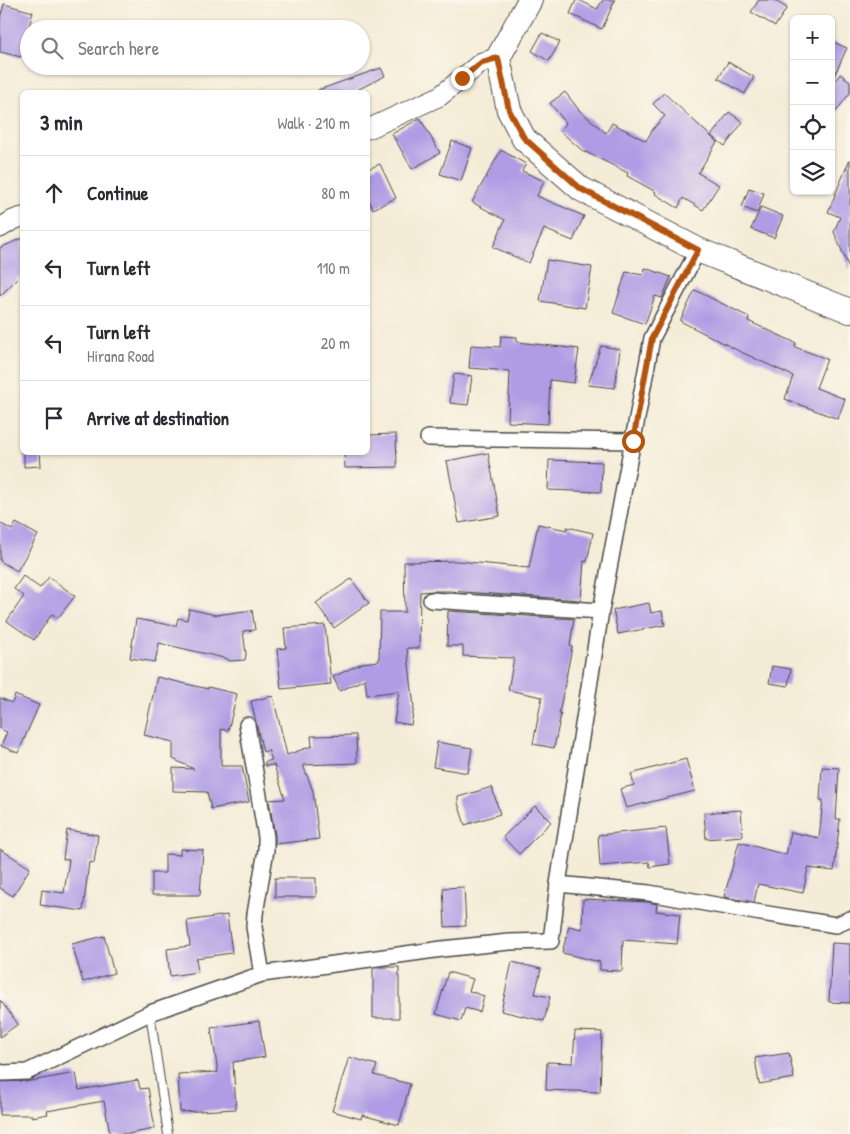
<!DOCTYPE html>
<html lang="en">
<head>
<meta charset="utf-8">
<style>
  body { margin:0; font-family:"Patrick Hand",sans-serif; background:#f7f7f7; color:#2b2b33 }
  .controls { position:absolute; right:15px; top:15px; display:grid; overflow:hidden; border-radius:8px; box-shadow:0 1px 4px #0004 }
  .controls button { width:45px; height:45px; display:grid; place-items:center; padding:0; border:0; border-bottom:1px solid #e1e1e2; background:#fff; color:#2b2b33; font:25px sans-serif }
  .stop { position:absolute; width:15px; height:15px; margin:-11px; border:4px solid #b45309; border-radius:50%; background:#fff }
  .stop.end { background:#b45309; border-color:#fff; box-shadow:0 1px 5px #0008 }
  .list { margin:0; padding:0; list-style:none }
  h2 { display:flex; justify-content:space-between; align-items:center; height:65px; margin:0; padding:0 20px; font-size:21px }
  h2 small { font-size:16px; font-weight:400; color:#7c7c81 }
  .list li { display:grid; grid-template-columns:32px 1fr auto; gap:15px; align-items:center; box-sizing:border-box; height:75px; padding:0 20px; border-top:1px solid #e1e1e2 }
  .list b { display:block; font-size:19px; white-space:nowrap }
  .list p { margin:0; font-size:16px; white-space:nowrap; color:#7c7c81 }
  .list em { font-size:16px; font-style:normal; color:#7c7c81 }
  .icon { flex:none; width:28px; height:28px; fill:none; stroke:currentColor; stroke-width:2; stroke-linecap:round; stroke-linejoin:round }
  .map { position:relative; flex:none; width:850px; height:1134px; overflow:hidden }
  .search { position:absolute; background:#fff; box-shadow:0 1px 4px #0004; left:20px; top:20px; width:350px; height:55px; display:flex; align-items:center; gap:12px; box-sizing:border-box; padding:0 18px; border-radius:28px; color:#7c7c81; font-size:19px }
  .panel { position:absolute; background:#fff; box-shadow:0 1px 4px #0004; left:20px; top:90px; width:350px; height:365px; border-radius:8px }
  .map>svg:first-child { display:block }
  .building { fill:#af9ce4 }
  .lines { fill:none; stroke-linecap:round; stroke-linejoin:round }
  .service-casing { stroke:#494845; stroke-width:10 }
  .minor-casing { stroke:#494845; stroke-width:18 }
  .tertiary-casing { stroke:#494845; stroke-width:21 }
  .primary-casing { stroke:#494845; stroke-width:26 }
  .service { stroke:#fff; stroke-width:8 }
  .minor { stroke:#fff; stroke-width:15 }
  .tertiary { stroke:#fff; stroke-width:19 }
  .primary { stroke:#fff; stroke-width:24 }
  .route { stroke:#b45309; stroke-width:6 }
</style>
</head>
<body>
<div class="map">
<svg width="850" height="1134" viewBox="0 0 850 1134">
  <rect width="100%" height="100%" fill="#fbf7ec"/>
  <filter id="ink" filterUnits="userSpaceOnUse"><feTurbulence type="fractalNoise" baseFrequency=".02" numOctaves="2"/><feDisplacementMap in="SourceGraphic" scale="10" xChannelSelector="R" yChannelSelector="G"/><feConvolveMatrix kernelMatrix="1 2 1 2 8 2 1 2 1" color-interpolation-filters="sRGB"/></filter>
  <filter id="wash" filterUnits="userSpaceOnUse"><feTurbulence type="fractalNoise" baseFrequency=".0096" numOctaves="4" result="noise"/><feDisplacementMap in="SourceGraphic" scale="20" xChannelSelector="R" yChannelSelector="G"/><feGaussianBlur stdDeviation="1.12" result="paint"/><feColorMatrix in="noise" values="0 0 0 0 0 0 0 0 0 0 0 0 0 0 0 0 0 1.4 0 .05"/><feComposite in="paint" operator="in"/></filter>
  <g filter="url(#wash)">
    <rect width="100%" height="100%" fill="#f4ecd7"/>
    <g id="blocks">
      <path class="building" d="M576 0H579L597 9 603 0H615L602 29 570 14Z
        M759 0H774L787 8 775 26 751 12Z
        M4 4 33 12 21 57 0 52V19Z
        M542 33 560 42 549 61 532 51Z
        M831 41 847 48 831 83Z
        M728 62 754 77 745 94 718 78Z
        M381 68 385 76 353 92H318V90Z
        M840 74 850 81V93L831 118V86Z
        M565 92 579 110 606 133 612 123 646 141 653 129 665 116 653 104 664 93 717 142 698 173 719 185 703 210 683 198 678 208 655 194 656 192 627 176 628 173 586 152 585 153 560 131 566 123 550 103Z
        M729 112 743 122 725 146 711 136Z
        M420 118 440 153 412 169 392 134Z
        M452 141 472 148 461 181 440 174Z
        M501 150 526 164 522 171 544 181 537 196 584 216 573 241 544 229 529 263 493 247 505 220 472 202Z
        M850 159V270L834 232 840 217 828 212Z
        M380 164 396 198 373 209 368 198V169Z
        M749 188 764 193 757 213 742 207Z
        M761 207 783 216 774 238 751 229Z
        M22 238V274L0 296V248Z
        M547 260 592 267 585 308 540 301Z
        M645 268 671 277 662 298 655 296 645 324 613 313 626 272 643 275Z
        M695 290 749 317 748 321 796 343 795 347 827 359 816 388 845 399 838 419 785 399 793 376 741 352 680 321Z
        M501 336 517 337V342L579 349 574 383 550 380 548 424 508 422 510 371 469 368 471 345 500 347Z
        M601 346 620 349 615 388 588 385Z
        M454 374 472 376 468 405 450 403Z
        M396 434 397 467 345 468 344 452H368V435Z
        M24 452H40L41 466 24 467Z
        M488 453 500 516 459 523 447 461Z
        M549 460 602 462 601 492 548 490Z
        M0 523 12 530 16 523 38 535 17 571 0 561Z
        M538 524 567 530V527L593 533 587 562 584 561 581 600 449 591H432L420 592 419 648H407L414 707 411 725 394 722 399 691 367 695 365 679 340 691 333 677 362 663 379 661 380 612H405L404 562 458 561 529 568Z
        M23 576 40 588 49 577 75 596 58 618 52 614 34 640 7 621 24 596 14 589Z
        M351 579 369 603 334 628 316 603Z
        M649 603 651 613 662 611 665 625 618 634 613 610Z
        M189 609 216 615 252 610 255 630 243 631 246 654 245 660 229 661 228 659 159 643 155 662 130 658 136 619 176 626 178 618 187 620Z
        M448 611 574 619 570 646 572 647 559 714H561L554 748 533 744 542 697 508 690 514 658 463 656V646H447Z
        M325 625 331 684 281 689 277 649 286 648 284 628Z
        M772 666 791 669 788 686 769 683Z
        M157 677 208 689V687L237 694 228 731 221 729V766H242L249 802 211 809 207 792 173 791V768L194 769 173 759V742L144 735Z
        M15 695 39 705 18 753 1 746 7 732 0 729V698L12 703Z
        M273 696 287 755 312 746 311 736 356 735 357 763 303 765 313 791 319 839 275 844V836L269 800 285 799 274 765 265 766V762L272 760 268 750 263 752 251 701Z
        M437 742 472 748 468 773 433 767Z
        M686 759 695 791 626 808 620 789 634 785 631 774Z
        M822 767 839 768 836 819H840L834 871 808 868 803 893 758 884 754 902 724 897 739 842 786 855 791 832 819 838 823 800H820Z
        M492 787 500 814 465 825 458 803V797Z
        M535 806 551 822 519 854 503 837Z
        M741 810 743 836 706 839 704 813Z
        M666 828 670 864 650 867 649 862 600 866 598 835Z
        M67 830 98 835 94 863 89 862 83 911 40 905 42 890 64 893 69 860 63 859Z
        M0 849 30 868 13 896 0 888Z
        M180 849 203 850 200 895H152V873H165V854L180 855Z
        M275 878H316V897H275Z
        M464 887 466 926 445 927 443 888Z
        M583 899 648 902 657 904 656 911 680 914 677 944 623 940 622 971 600 970V962L562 953 569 926 582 929Z
        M227 915 232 953 196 958 198 972 170 976 167 949 190 946 187 921Z
        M104 936 114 973 83 982 72 944Z
        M832 943 850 944V1003L829 1002Z
        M512 962 541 969 535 994 550 997 544 1021 501 1011Z
        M379 967H399V1018H373V968Z
        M448 972 473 979 469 991 484 996 480 1012 465 1008 461 1021 436 1014Z
        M0 1000 18 1024 0 1037Z
        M259 1021 265 1057 233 1062 236 1109 180 1112 178 1074 218 1072 211 1028Z
        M575 1031 602 1032 600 1092 546 1090 547 1062 573 1063Z
        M789 1053 794 1078 759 1084 755 1058Z
        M349 1057 377 1065 374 1075 410 1084 399 1125 362 1115 361 1119 332 1111Z
        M76 1073 79 1090 138 1080 140 1089 148 1088 154 1123V1129L128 1134H110L104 1101 47 1111 48 1114 32 1117V1115H0V1082L25 1081V1082Z"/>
    </g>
  </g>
  <g filter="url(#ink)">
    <use href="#blocks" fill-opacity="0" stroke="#494845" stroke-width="1"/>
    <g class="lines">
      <g class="service-casing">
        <path id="service" d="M150 1013 168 1134"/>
      </g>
      <g class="minor-casing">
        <path id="minor" d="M428 438 633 441
          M431 600 601 611
          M247 725 266 837V850L255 914 254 927 262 974
          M558 884 649 893 755 912 836 925 850 919
          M0 1072 3 1073 27 1072 150 1013 262 974 442 949 509 942 551 941 558 884 601 611 652 338 698 250"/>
      </g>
      <g class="tertiary-casing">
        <path id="tertiary" d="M368 129 440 96 482 62 498 58
          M0 228 13 220 22 217"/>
      </g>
      <g class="primary-casing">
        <path id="primary" d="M530 0 498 58 509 110 524 139 581 189 698 250 850 311"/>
      </g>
      <use href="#service" class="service"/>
      <use href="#minor" class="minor"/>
      <use href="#tertiary" class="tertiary"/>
      <use href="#primary" class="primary"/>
    </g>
  </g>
  <g class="lines" filter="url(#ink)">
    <path class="route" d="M462 78 482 62 498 58 509 110 524 138 581 189 698 250 652 338 633 441"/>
  </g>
</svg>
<div class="controls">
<button>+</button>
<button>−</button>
<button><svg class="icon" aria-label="locate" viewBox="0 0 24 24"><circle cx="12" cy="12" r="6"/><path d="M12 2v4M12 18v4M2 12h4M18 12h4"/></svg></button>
<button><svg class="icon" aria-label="layers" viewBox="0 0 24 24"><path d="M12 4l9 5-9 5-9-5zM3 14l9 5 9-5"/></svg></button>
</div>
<div class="stop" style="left:633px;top:441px"></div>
<div class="stop end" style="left:462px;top:78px"></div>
<div class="search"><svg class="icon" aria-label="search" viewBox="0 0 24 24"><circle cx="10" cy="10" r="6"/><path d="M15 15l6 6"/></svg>Search here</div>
<section class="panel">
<h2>3 min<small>Walk · 210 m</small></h2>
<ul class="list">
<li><svg class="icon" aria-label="ahead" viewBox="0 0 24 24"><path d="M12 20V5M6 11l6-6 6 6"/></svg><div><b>Continue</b></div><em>80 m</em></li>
<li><svg class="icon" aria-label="left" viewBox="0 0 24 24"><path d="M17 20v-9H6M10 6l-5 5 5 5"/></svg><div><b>Turn left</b></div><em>110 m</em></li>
<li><svg class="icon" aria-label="left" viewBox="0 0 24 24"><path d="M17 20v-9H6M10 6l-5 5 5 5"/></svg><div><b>Turn left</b><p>Hirana Road</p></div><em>20 m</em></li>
<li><svg class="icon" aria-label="arrive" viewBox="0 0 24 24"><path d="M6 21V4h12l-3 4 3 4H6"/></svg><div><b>Arrive at destination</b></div></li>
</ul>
</section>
</div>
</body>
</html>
